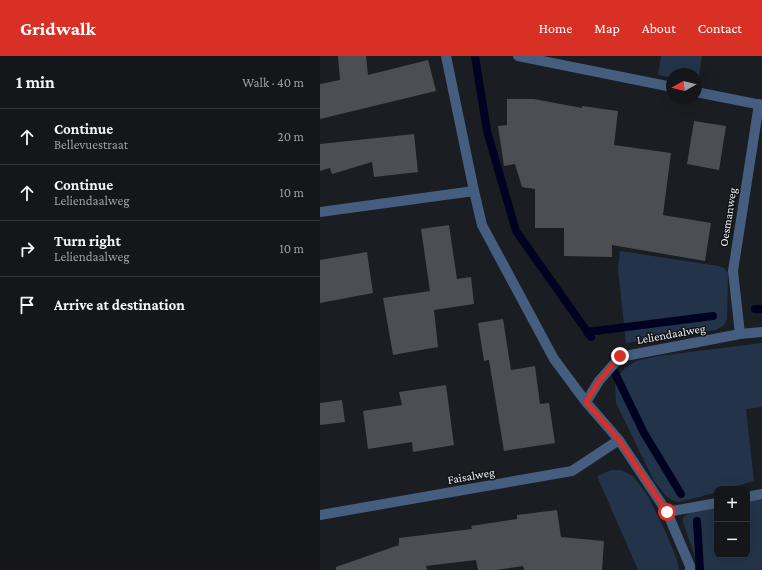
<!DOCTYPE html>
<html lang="en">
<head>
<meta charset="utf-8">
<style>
  body { margin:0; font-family:"Crimson Pro",serif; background:#212326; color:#f1f3f6 }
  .controls { position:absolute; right:12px; bottom:12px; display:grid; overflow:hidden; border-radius:8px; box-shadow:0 4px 16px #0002 }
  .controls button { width:36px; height:36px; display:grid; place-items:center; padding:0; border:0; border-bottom:1px solid #333538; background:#141619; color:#f1f3f6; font:20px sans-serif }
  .compass { position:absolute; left:346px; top:12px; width:36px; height:36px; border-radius:50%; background:#141619; box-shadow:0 4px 16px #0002; rotate:262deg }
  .stop { position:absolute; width:12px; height:12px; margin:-9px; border:3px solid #d93025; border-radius:50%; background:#fff }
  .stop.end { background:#d93025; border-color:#fff; box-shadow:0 1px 4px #0008 }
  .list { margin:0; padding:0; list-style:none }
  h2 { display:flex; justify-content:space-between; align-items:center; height:52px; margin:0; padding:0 16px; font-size:17px }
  h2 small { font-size:13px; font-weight:400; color:#9d9fa2 }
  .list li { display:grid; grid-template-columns:26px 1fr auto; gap:12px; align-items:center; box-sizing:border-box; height:56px; padding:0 16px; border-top:1px solid #333538 }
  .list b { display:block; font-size:15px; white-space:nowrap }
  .list p { margin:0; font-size:13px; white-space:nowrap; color:#9d9fa2 }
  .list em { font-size:13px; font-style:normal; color:#9d9fa2 }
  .icon { flex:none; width:22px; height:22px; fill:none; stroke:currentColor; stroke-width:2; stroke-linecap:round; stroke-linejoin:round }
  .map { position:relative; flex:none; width:442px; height:514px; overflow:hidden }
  header { display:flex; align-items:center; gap:24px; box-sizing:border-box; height:56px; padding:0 20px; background:#d93025; color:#fff }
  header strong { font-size:19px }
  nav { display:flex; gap:22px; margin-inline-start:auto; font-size:14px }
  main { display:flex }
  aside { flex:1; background:#141619 }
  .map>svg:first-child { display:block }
  .green { fill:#23344a }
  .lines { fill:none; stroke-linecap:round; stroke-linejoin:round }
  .stream { stroke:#000221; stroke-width:8 }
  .building { fill:#4b4f54 }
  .street { stroke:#455d7e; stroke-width:10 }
  .route { stroke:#d93025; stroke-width:5 }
  .labels { text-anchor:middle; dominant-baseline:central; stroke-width:3; stroke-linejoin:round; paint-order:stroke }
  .street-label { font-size:12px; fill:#eaecef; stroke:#111418 }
</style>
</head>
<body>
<header>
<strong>Gridwalk</strong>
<nav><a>Home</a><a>Map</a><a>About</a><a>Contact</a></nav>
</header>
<main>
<aside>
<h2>1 min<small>Walk · 40 m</small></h2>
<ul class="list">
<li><svg class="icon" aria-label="ahead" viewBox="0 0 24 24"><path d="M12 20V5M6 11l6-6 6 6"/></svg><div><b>Continue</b><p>Bellevuestraat</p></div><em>20 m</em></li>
<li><svg class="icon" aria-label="ahead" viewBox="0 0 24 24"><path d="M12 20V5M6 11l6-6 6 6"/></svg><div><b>Continue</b><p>Leliendaalweg</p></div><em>10 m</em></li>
<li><svg class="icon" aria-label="right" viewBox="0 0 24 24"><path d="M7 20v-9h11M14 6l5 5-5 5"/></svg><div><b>Turn right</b><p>Leliendaalweg</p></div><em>10 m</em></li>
<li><svg class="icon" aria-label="arrive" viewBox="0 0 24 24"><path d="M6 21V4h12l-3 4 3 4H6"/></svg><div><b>Arrive at destination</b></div></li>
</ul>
</aside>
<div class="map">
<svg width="442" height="514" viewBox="0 0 442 514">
  <rect width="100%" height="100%" fill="#1a1d21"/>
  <path class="green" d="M341 0H382L378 27H376V18H352V22L338 19Z
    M300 195 399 210 404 212 408 217 407 263 404 269 396 274 306 287 298 213Z
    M442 287V351L426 353 434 425 407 433H397V436L379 441 359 446 352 444 346 440 334 425 296 347 295 326 299 319 305 312 316 305 338 300Z
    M291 414H301L313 420 328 440 346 477 357 504 359 514H318L277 420Z
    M442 436V514H377L376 504 363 466V462L375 452 397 446V499H427V439Z"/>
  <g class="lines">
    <path class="stream" d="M155 0 167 75 196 175 271 281
      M435 253H442
      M267 276 393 260
      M293 313 324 377 361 438
      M377 465 380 514"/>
  </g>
  <path class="building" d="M18 0H46L48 19 108 4 116 35 0 63V28L20 24Z
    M187 43H214L262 52V50L298 55 294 89 351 97 343 159 391 167 385 205 292 189V201L244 200V172H215V133L202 131 195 108 184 110 178 70 187 69Z
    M374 65 406 70 399 114 367 108Z
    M94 78 98 116 54 121 52 106 12 118 10 112 0 115V88Z
    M129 169 137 223 151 221 154 248 114 254 118 291 73 299 63 242 110 235 101 173Z
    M47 196 53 237 0 247V204Z
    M183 263 191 314 215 310 220 348 229 347 235 387 184 395 169 304 164 305 158 267Z
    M126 329 134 389 93 396 92 386 48 393 43 355 82 349 79 336Z
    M22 344 25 366 0 369V347Z
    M237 454 241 481 284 485 282 514H204L203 510 177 514H158L156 504 106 510 107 514H16V511L79 489V482L152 473 151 470 197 463V459Z"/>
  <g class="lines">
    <path class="street" d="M126 0 154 135 162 169 234 303 266 346
      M198 0 352 31
      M376 36 442 49
      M0 156 154 135
      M420 278 413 215 439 48
      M427 441 442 438
      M347 456 397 447
      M0 459 252 415 299 384
      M370 514V510L347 456 299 384 266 346 279 325 300 301 420 278 442 276"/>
  </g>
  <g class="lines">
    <path class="route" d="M300 300 279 325 266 346 299 384 347 456"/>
  </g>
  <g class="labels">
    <g class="street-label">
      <text transform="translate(408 161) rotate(-81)">Oesmanweg</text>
      <text transform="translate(351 278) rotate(-10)">Leliendaalweg</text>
      <text transform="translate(151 420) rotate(-10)">Faisalweg</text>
    </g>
  </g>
</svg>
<div class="controls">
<button>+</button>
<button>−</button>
</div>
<svg class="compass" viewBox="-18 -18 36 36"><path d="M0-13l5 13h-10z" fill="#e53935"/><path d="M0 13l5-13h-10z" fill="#9d9fa2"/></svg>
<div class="stop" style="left:347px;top:456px"></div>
<div class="stop end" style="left:300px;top:300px"></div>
</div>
</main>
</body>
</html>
